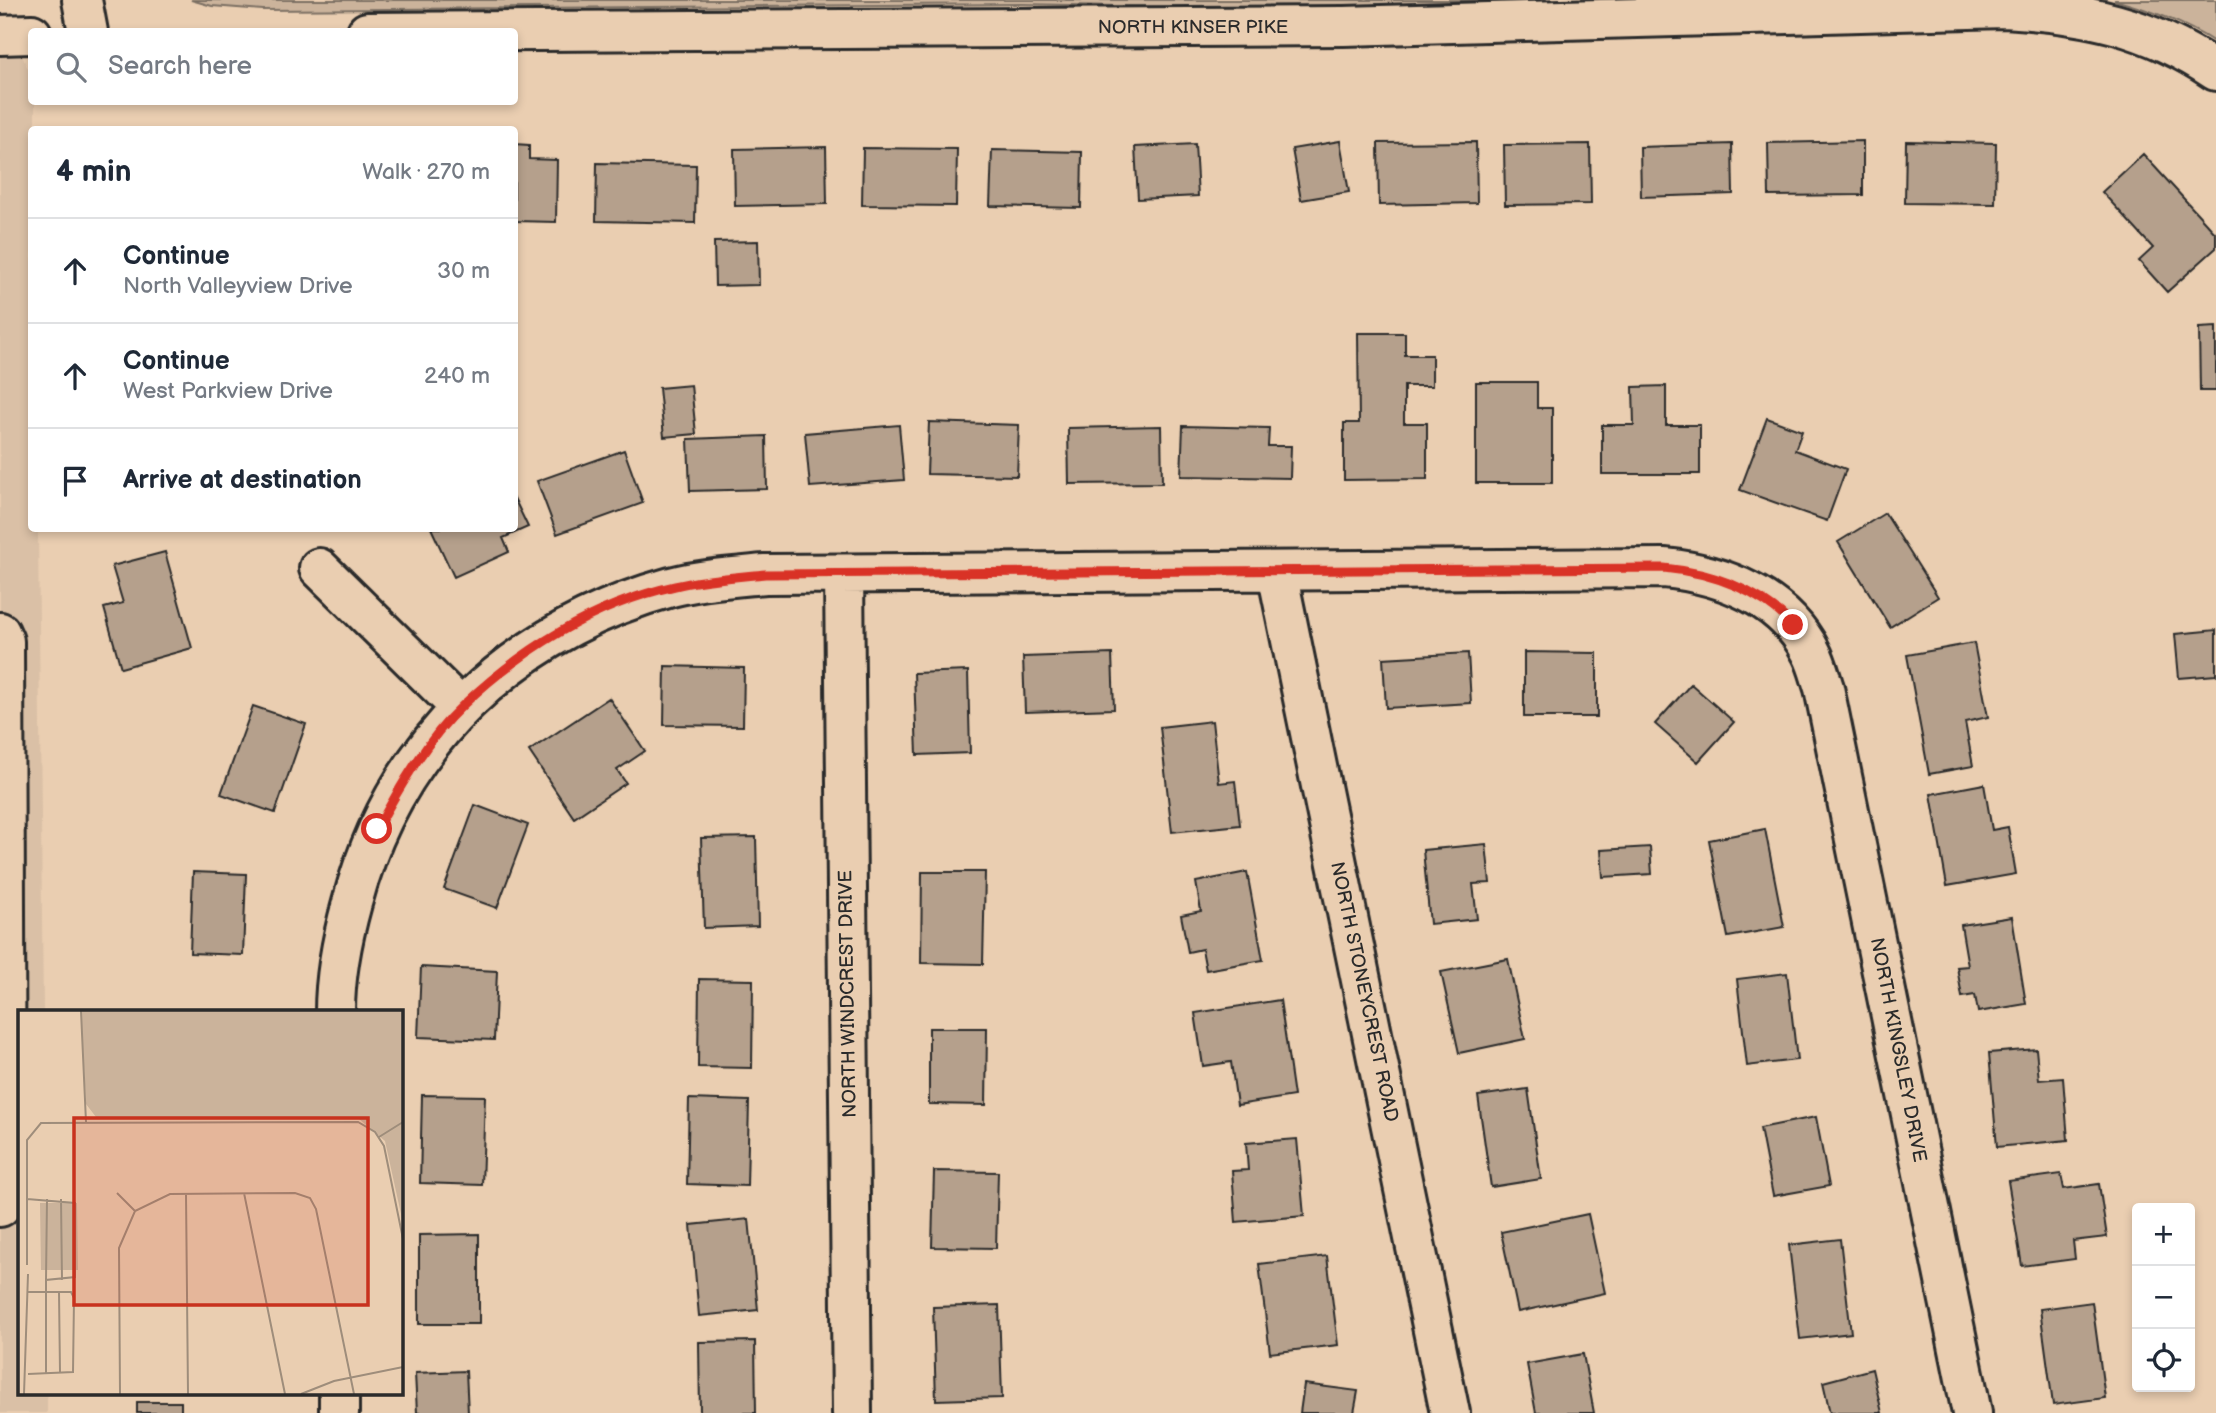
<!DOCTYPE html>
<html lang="en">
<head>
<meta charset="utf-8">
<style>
  body { margin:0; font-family:"Balsamiq Sans",sans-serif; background:#f2f2f3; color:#1f2937 }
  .controls { position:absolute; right:21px; bottom:21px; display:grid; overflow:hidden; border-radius:7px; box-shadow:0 4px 10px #0003 }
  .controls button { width:63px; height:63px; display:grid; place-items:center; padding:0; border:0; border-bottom:2px solid #e0e1e3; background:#fff; color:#1f2937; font:35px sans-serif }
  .stop { position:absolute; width:21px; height:21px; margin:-16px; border:5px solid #d93025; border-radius:50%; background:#fff }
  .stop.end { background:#d93025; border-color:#fff; box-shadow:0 2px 7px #0008 }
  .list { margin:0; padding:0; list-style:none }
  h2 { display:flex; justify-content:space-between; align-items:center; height:91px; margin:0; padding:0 28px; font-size:30px }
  h2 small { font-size:23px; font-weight:400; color:#747a83 }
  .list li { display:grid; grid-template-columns:46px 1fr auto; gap:21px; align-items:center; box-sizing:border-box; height:105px; padding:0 28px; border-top:2px solid #e0e1e3 }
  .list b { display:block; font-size:26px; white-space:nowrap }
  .list p { margin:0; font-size:23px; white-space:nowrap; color:#747a83 }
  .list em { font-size:23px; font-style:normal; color:#747a83 }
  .icon { flex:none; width:38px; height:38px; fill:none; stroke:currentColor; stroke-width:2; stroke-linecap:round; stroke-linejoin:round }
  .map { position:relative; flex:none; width:2216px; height:1413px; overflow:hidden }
  .search { position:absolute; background:#fff; box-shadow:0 4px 10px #0003; left:28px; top:28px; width:490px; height:77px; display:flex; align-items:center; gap:18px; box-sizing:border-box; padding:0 24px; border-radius:7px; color:#747a83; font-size:26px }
  .panel { position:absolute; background:#fff; box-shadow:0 4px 10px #0003; left:28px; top:126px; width:490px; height:406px; border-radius:7px }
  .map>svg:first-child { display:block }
  .built { fill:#dac0a6 }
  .green { fill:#cbb39b; stroke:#7b6f63; stroke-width:2 }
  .building { fill:#b5a08c; stroke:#2b2b2b; stroke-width:2 }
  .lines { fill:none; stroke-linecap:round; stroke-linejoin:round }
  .minor-casing { stroke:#2b2b2b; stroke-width:44 }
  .minor { stroke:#eaceb1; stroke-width:38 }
  .route { stroke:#d93025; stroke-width:9 }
  .labels { text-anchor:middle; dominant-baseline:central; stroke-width:7; stroke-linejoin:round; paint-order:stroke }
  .street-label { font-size:19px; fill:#2b2b2b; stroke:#eaceb1 }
  .inset-road { fill:none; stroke:#9e8d7b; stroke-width:2 }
  .view { fill:#c8321e; fill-opacity:0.15; stroke:#c8321e; stroke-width:3.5 }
  .inset-edge { fill:none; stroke:#2b2b2b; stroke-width:3.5 }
</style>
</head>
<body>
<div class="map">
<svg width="2216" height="1413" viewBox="0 0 2216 1413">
  <rect width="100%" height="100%" fill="#eaceb1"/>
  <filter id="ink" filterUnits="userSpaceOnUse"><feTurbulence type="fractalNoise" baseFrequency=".0143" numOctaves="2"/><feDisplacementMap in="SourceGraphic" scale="14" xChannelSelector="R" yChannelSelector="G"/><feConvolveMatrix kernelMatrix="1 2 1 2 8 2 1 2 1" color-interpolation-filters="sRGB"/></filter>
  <g filter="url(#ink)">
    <path class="built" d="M0 9 31 75 32 102H35V129L32 130V528L38 529 43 1012H19V1394H47V1413H0Z"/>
    <path class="green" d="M191 0H1728L1256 9 1022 4 263 10 212 6Z
      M2114 0H2216V43C2184 22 2150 10 2114 0Z"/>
    <path class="building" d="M1340 141 1349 192 1301 200 1292 149Z
      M1863 141V195L1769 196 1768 143Z
      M1906 141 1996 143 1995 204 1905 203Z
      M1476 142 1477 203 1379 205 1378 143Z
      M514 144 529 145V159L557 160 556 222 514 221Z
      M1195 144 1198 196 1138 199 1135 147Z
      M1590 144 1591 204 1505 205 1504 145Z
      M1732 144 1733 194 1641 197 1640 147Z
      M826 147 827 204 735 206 734 149Z
      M863 148 957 149 956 206 862 205Z
      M992 150 1082 152 1081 208 990 206Z
      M2143 154 2216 234V248L2167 292 2139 261 2153 248 2102 192Z
      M597 163 696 165 695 223 596 221Z
      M758 241 759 285 715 286 714 242Z
      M2216 327V391H2200L2199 328Z
      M1358 333H1405V355H1432V386H1404V423H1427V479L1344 480V423H1359Z
      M1476 382H1537V408H1552V483H1476Z
      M691 385 696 434 664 437 659 388Z
      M1666 386V425H1700V474H1602V425H1634L1633 387Z
      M1767 418 1802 431 1795 450 1846 469 1827 521 1740 490Z
      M929 422 1019 425 1017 476 927 474Z
      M899 425 904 480 810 487 805 433Z
      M1161 426 1162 483 1069 484 1068 428Z
      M1183 426 1269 428 1268 446H1291L1290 478 1181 476Z
      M766 436 767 489 690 491 688 439Z
      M624 450 643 503 557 534 537 481Z
      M514 498 528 527 503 538 509 552 454 577 431 528H514Z
      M1885 513 1938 597 1890 627 1838 542Z
      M165 552 192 648 121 668 104 608 123 603 112 566Z
      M2216 630V675L2179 678 2175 634Z
      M1974 643 1988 717 1965 722 1973 766 1929 774 1907 655Z
      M1524 652 1597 653V717H1524Z
      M1468 653 1471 703 1386 708 1383 658Z
      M1112 654 1114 709 1025 712 1023 657Z
      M665 666 744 668 743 726 664 725Z
      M968 671 970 753 917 755 914 673Z
      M1691 684 1734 722 1698 762 1655 724Z
      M609 698 645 751 617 770 626 783 574 818 529 751Z
      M253 706 306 724 275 813 221 794Z
      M1212 721 1219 783 1235 781 1240 825 1172 832 1160 727Z
      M1984 784 1992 830 2008 827 2016 874 1947 886 1931 794Z
      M475 805 528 825 497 908 444 889Z
      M1765 829 1784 927 1728 937 1709 840Z
      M756 837 758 926 704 928 701 838Z
      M1486 844 1490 883 1473 884 1477 919 1430 924 1423 850Z
      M1650 847 1652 874 1603 877 1601 850Z
      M193 872 246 874 243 955 190 953Z
      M922 872H985L983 964 921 963Z
      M1247 872 1263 960 1206 970 1202 949 1188 952 1181 915 1201 911 1196 882Z
      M2012 917 2026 1004 1978 1012 1975 995 1962 997 1957 967 1968 966 1961 925Z
      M1508 959 1525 1039 1459 1053 1441 972Z
      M421 967 497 971 494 1040 418 1037Z
      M1787 973 1797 1060 1747 1066 1737 979Z
      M699 979 753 980 752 1068 698 1067Z
      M1280 1000 1294 1096 1237 1105 1231 1062 1203 1066 1195 1013Z
      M929 1028H987L986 1105 929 1104Z
      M2036 1049 2039 1080 2063 1078 2068 1140 1997 1147 1989 1053Z
      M1528 1089 1541 1179 1491 1187 1478 1096Z
      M422 1095 485 1096 482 1185 420 1183Z
      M689 1099 749 1101 747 1186 687 1184Z
      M1816 1117 1829 1186 1773 1196 1760 1128Z
      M1297 1139 1304 1216 1236 1222 1232 1171 1248 1170 1246 1143Z
      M934 1171 998 1172 996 1248 932 1247Z
      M2061 1174 2064 1189 2099 1184 2107 1237 2073 1241 2075 1259 2022 1266 2008 1181Z
      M1588 1214 1605 1293 1518 1312 1501 1232Z
      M749 1219 758 1310 699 1316 691 1225Z
      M479 1234V1324H419V1235Z
      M1840 1239 1851 1333 1800 1339 1789 1245Z
      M1327 1256 1338 1345 1270 1353 1259 1264Z
      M2092 1302 2105 1398 2053 1405 2040 1309Z
      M999 1305 1002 1398 936 1400 933 1307Z
      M755 1341 756 1413H700L699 1342Z
      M1583 1354 1594 1413H1536L1527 1364Z
      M1872 1369 1882 1413H1830L1823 1382Z
      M466 1371 468 1413H417L415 1373Z
      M1304 1384 1358 1391 1354 1413H1300Z
      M137 1402H181V1413H137Z"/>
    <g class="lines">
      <g class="minor-casing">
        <path id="minor" d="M82 0 88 32
          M367 32 1344 26 2005 8C2086 13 2148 25 2216 71
          M0 35 32 34
          M319 568 460 707
          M1277 572 1450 1413
          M844 574 852 1413
          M0 632 4 641 6 1179V1201L0 1207
          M335 1012C335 975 342 939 352 903 394 743 513 631 671 587 701 579 734 577 765 574L1664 568C1722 574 1783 597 1811 652 1817 663 1820 676 1824 688L1972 1413
          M339 1394V1413"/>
      </g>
      <use href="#minor" class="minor"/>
    </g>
  </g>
  <g class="lines" filter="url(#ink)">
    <path class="route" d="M377 829C399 788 428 738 462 706 521 650 594 604 675 586 704 579 735 577 765 574L1664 568C1713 573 1758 589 1793 625"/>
  </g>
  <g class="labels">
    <g class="street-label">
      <text x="1193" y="27">NORTH KINSER PIKE</text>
      <text transform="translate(1364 992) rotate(78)">NORTH STONEYCREST ROAD</text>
      <text transform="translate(848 994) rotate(-91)">NORTH WINDCREST DRIVE</text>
      <text transform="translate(1898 1050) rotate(79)">NORTH KINGSLEY DRIVE</text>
    </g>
  </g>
  <g transform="translate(18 1010)">
    <rect width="385" height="385" fill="#eaceb1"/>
    <path d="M63 1H385V213L367 131 341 109 78 107 68 94ZM22 193H59L60 260H23Z" fill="#cbb39b"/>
    <path class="inset-road" d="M63 1 68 112M361 127 385 112M99 183 117 201M226 183 267 384M168 184 170 384M9 189 57 193V267L28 270V363M43 189 44 270M9 255V130L23 113 340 112 357 122 366 136 385 229M28 270 29 189M41 282 42 363M10 364 55 362 56 288 53 282H10M6 384 10 264M102 384 101 238 117 201 152 184 277 183 292 188 298 199 336 384M283 384 316 371 385 357"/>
    <path class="view" d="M56 108H350V295H56Z"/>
    <rect width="385" height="385" class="inset-edge"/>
  </g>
</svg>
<div class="controls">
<button>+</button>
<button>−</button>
<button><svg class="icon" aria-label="locate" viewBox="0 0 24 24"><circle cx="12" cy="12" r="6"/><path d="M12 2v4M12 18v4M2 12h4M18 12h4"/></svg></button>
</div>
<div class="stop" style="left:377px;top:829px"></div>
<div class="stop end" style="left:1793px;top:625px"></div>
<div class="search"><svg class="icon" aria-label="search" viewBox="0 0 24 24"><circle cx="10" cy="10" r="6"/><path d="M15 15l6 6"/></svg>Search here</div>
<section class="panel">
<h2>4 min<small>Walk · 270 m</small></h2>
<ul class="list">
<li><svg class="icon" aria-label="ahead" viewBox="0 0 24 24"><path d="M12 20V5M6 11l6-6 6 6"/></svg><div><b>Continue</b><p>North Valleyview Drive</p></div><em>30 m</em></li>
<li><svg class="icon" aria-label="ahead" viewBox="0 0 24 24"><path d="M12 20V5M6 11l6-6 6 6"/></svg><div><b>Continue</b><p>West Parkview Drive</p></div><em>240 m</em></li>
<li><svg class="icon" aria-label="arrive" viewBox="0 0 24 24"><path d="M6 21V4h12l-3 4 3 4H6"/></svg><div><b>Arrive at destination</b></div></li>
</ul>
</section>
</div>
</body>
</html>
